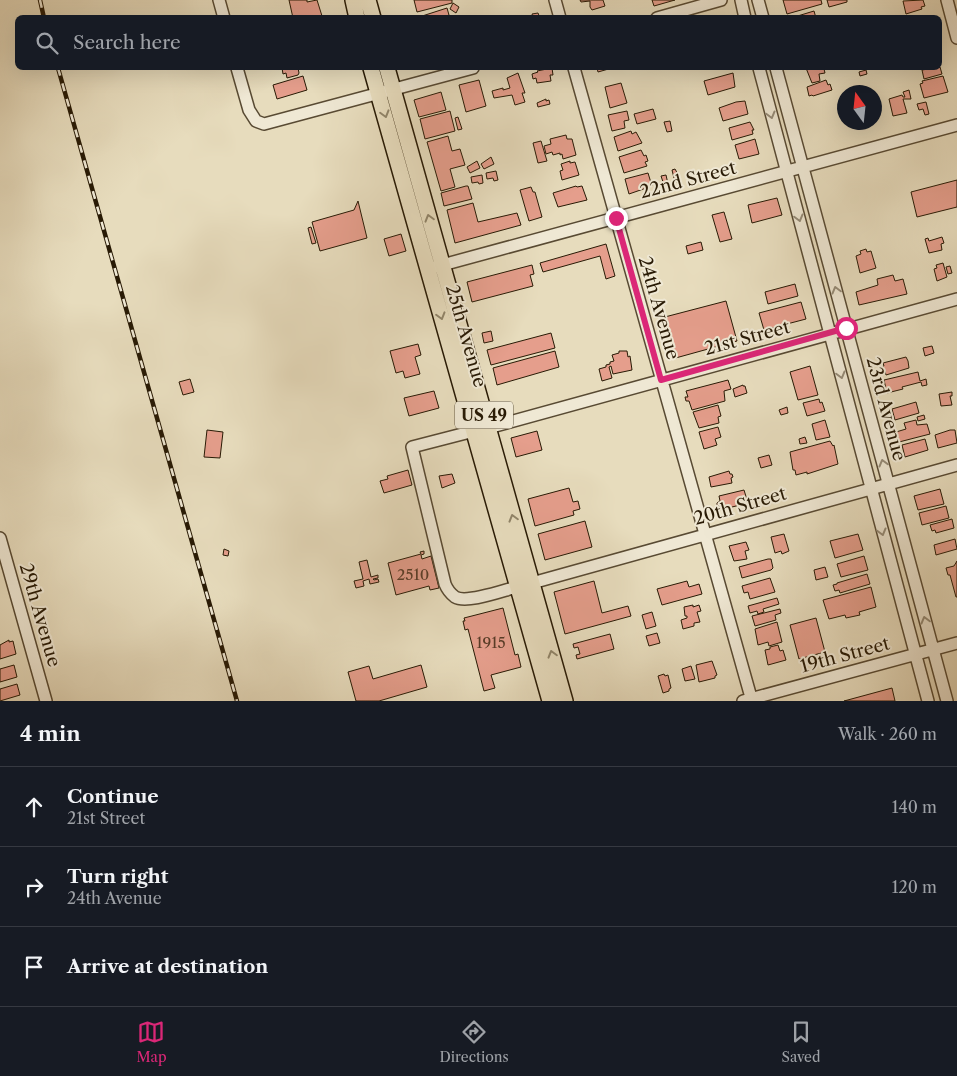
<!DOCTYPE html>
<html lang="en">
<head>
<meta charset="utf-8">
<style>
  body { margin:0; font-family:"Libre Caslon Text",serif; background:#242831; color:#f1f3f6 }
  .compass { position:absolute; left:837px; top:85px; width:45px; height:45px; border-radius:50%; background:#171b24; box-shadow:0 5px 20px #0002; rotate:345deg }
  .stop { position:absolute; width:15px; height:15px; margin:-11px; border:4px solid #db2777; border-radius:50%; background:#fff }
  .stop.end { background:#db2777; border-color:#fff; box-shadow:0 1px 5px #0008 }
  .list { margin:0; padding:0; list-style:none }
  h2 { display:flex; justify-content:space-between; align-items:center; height:65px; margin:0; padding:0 20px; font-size:21px }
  h2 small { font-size:16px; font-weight:400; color:#9ea1a6 }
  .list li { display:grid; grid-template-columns:32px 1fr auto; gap:15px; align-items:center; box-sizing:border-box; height:80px; padding:0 20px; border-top:1px solid #363941 }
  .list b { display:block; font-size:19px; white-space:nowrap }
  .list p { margin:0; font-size:16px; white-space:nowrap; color:#9ea1a6 }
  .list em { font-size:16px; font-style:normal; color:#9ea1a6 }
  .icon { flex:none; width:28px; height:28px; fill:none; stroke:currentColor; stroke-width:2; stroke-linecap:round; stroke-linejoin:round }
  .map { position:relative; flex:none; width:957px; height:701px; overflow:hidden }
  .search { position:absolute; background:#171b24; box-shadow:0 5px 20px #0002; left:15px; right:15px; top:15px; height:55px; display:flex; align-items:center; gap:12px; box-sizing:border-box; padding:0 18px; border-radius:8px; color:#9ea1a6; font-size:19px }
  .sheet { height:305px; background:#171b24 }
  nav { display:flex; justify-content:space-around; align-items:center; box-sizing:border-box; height:70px; border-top:1px solid #363941; background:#171b24; font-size:14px; color:#9ea1a6 }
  nav a { display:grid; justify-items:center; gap:2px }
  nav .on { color:#db2777 }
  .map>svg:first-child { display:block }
  .building { fill:#e59e8c; stroke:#281a05 }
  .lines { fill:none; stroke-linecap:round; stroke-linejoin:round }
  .minor-casing { stroke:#584a33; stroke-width:14 }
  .major-casing { stroke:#281a05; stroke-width:18 }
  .minor { stroke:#efe8d4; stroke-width:11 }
  .major { stroke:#e7dcbd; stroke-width:15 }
  .rail-casing { stroke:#281a05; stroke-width:4.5 }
  .rail { stroke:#efe8d4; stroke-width:2.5; stroke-dasharray:8; stroke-linecap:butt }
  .oneway { stroke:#91856a }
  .oneway2 { stroke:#958b77 }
  .route { stroke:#db2777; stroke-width:6 }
  .labels { text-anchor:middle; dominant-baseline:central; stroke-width:4; stroke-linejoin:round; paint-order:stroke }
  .number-label { font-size:15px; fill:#573b27 }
  .shield { fill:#efe8d4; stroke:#645843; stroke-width:1 }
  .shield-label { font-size:16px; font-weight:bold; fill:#281a05 }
  .street-label { font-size:18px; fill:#281a05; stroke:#efe8d4 }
</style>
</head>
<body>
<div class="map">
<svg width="957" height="701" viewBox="0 0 957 701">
  <rect width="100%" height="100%" fill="#e7dcbd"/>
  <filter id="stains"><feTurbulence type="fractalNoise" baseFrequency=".004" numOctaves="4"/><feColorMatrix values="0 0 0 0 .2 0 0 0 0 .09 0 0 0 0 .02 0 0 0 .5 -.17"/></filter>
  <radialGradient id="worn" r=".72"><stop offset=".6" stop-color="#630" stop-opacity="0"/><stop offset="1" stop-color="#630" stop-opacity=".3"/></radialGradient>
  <path class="building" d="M289 0H307V2L317 0 322 16 315 18H293Z
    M414 0H452V3L417 12Z
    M580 0H603L605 6 592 10 590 7V1L581 2Z
    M652 0H675L654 6Z
    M783 0H821L822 4 787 14Z
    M827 0H847V2L829 7Z
    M923 0 925 6 921 7 922 9 906 14 903 1Z
    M453 3 459 7 456 13 450 9Z
    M447 8 449 15 443 18H416Z
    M814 11 816 18H791Z
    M538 13 540 18H533L532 14Z
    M940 67 942 74 924 79 922 70Z
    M282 68H298L299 73 298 75 287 78 286 73 283 74Z
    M552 68 553 75H550L551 81 537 83 536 78 533 79 532 74 538 72 537 71Z
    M597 68H612L598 72Z
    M806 68H828L824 69 825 73 819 74 820 81 812 83Z
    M866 70 867 74 860 76 859 72Z
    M518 73 525 93H522L525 102 515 105 512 95 494 98 492 91 503 88V90L510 88 507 78Z
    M733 73 735 87 708 95 704 81Z
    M303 76 307 90 277 99 273 85Z
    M943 76 948 92 924 98 920 84 923 83 922 81Z
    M479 80 486 106 466 112 459 85Z
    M826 80 828 85 830 84 832 90 813 96 812 95 809 96 807 87Z
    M621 83 627 103 610 108 605 87Z
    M909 90 911 99H903L907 113 893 116 889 99 902 95 903 97H905L903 92Z
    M441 92 446 110 419 117 414 100Z
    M546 99V101L549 100 550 104 538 107 537 103Z
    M745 101 748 114 723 121 719 108 736 102Z
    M926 102 929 114 925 115 923 109 919 110 917 104Z
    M653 109 656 119 637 124 634 114Z
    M450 111 455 131 425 139 420 119Z
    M627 111 629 120 624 121 625 128 612 131 608 115Z
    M458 117 462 129 458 130 455 118Z
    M670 121 672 131 667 132 664 122Z
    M750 122 754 130H752L753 134 732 140 729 128Z
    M631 131 632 134 636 132 642 143 618 151 614 137Z
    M566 135 567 139H572L576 155 563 159 562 154 560 155V153L553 155 552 152 546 154 544 146 551 144 550 139Z
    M448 136 452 151 460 149 465 165 450 169 455 187 441 191 427 142Z
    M755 139 759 154 739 159 735 145Z
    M541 141 547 161 538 163 533 143Z
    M641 150 644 156 646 155 648 161 645 162 647 166 624 173 619 157Z
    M491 157 494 164 484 169 481 164Z
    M477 161 480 168 470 173 467 167Z
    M570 161V163L575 162 579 175 562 180 560 171 563 170 561 164Z
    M675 169 680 178H678L679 182H675L672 170Z
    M496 171 498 180 494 181 493 178 487 179 486 173Z
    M648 173 652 186 629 194 625 179Z
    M482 175 483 183 479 184 478 182 472 183 471 177Z
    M666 175 668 184 664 185 661 176Z
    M957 180V207L917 217 911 192Z
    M466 186H468L472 199 444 206 441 193Z
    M576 186 577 187 582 186 587 200 558 207 553 193Z
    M531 187 533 192H535L542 217 529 221 520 190Z
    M777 198 782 215 752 223 748 205Z
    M358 201 367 238 320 251 312 222 354 210Z
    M473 203 478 222 517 213 521 225 455 243 447 210Z
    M724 212 732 239 720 242 712 215Z
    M311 227 316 243 312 244 308 228Z
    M401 234 406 251 389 256 384 239Z
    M942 237 944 243 941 244 942 250 929 253 925 239 928 238 929 241Z
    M701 242 703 250 688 254 686 246Z
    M606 244 615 276 606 279 600 256 543 272 540 263Z
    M866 249 867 252 871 251 876 268 860 273 856 256 861 254 860 251Z
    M943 263 947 277 937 281 934 269 937 268 936 265Z
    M532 265 534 274 530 275 533 286 472 302 467 282Z
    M950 266 952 273 948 274 946 267Z
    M893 275 895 281 903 279 907 294 859 305 856 292 878 285 877 279Z
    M795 284 798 296 768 304 765 292Z
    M726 301 737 341 672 359 661 318Z
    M801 302 806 319 764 330 759 313Z
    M491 331 493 341 484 343 482 333Z
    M551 333 555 348 491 365 487 350Z
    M418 344 421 355 415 357 420 374 405 378 403 371 396 373 390 351Z
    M932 346 934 353 925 356 923 348Z
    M555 351 559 367 497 385 493 368Z
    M619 351H627L628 357 630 356 632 370 613 374 611 366 609 367 612 378 602 381 599 369 606 367V365L610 364V362L614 361 612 355 619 353Z
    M906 357 908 361 909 368 886 375 885 371 882 372 881 367 884 366 883 363Z
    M810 366 818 395 798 400 790 372Z
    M918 372 920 381 926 379 927 385 922 386 921 382 902 387 903 389 887 393 884 380Z
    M190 379 194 392 183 395 179 382Z
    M728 380 731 389 724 391 725 401 692 410 689 401H686L685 397H688L686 391Z
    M743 385V386H745L747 393 735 397 733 389Z
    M434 391 439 408 409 416 404 398Z
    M952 392V396H950L952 405 941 406 939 394Z
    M819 399 820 403 822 402 825 411 807 416 803 403Z
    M916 402 919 413 895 420 892 409Z
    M718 405 721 416 718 417 719 423 699 428 693 412Z
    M787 407 788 413 781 415 779 410Z
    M924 415 925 419 918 421 917 417Z
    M825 420 830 437 816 440 812 424Z
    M916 420 917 425 927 424 930 434 899 442 896 432 906 429 904 423Z
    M718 427 721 437 715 439 717 445 704 449 699 432Z
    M207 430 223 432 220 458 204 457Z
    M950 430H955L957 443 938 448 935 435Z
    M537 431 542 450 516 457 511 438Z
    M805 437 807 443 800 444 799 439Z
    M925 439 928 450 905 457 902 445Z
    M830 441 833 446 834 445 838 464 807 474V472L796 475 795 470H793L790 452Z
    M769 455 772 465 761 468 758 458Z
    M408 470 412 485 384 493 380 481 388 479 387 476Z
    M729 471 730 474H732L733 477 731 478 732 483 711 487 709 477Z
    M452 474 455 483 442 488 439 476Z
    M569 488 573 502 578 501 580 509 573 511 574 515 535 526 528 499Z
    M940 489 944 504 918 510 914 496Z
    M744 490 748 503 720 510 719 505 717 506V503L720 501 719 496Z
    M946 506 949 518 922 525 919 513Z
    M952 519 954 528 936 533 935 530 932 531 930 525Z
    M585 521 592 547 545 560 538 534Z
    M784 534 789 551 782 554 781 551 775 553 771 537Z
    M858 534 863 550 835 558 830 541Z
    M955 539 957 549 936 555 934 545Z
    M746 542 749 550 745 551 747 559 734 561 729 546Z
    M224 549 229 551 228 556 223 555Z
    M424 551V554L421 555 422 559 431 556 439 588 430 590 429 586 396 595 388 563 421 554 420 552Z
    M864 556 868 570 841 577 837 564Z
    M768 559H771L773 568 771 570 742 578 739 567Z
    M367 560 371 577 378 575V578L373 579 374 580 378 579 379 582 370 584 369 579 363 581 364 586 356 588 354 581 363 579 359 562Z
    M957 561V597H956L950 575H948L946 568 954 566Z
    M825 567 828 577 816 580 814 570Z
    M867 574 870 584 840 593 839 590 835 591 833 585 837 584V583Z
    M770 578 775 592 750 599 748 592 744 593 742 586Z
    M594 581 602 613 628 606 631 616 565 634 554 592Z
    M687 581 689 587 699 584 702 594 662 605 657 589Z
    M871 587 876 607 859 612 860 615 846 618 845 615 829 619 823 600Z
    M777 598 779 604 763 609 764 612 758 614 757 611 750 613 748 606Z
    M693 605V607L699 605 701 611 697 612 700 622 694 623V626L683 629 681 620 687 618V616H685L684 607Z
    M503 608 515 655 518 654 521 667 491 675 495 688 484 691 468 629 465 630 463 621H465L464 618Z
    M780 609 781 613 775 615 776 620 755 626 752 616Z
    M652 612 656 626 646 629 642 615Z
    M816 618 825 652 799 659 790 625Z
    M777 622 782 642 769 646 768 642 758 645 755 629Z
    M657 633 660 643 649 646 646 636Z
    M610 634 614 649 577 659 576 655 580 654 578 647 574 648 573 644Z
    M9 640V642L13 641 16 654 0 659V645Z
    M778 645 780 651 783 650 786 660 768 665 765 650 770 649V647Z
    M712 661 717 675 715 676V678L699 682 696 665Z
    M14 665 17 677 0 682V669Z
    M421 665 427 687 379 701H356L348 672 369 666 373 679Z
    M691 666 695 679 685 681 682 669Z
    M664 674 665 676 668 675 671 688 669 689V691L663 693 658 676Z
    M17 684 20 695 0 701V689Z
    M892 688 895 701H844Z"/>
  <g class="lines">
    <g class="minor-casing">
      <path id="minor" d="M219 0 224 18
        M555 0 560 18
        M741 0 745 18
        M758 0 763 18
        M947 0 957 38
        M657 18 721 0
        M237 68 249 110 256 121 264 124 473 68
        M574 68 752 701
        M759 68 928 701
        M776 68 947 701
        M435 267 957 125
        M488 428 957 299
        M474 431 412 447 445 584C447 589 451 594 455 597 467 604 504 590 517 587
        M0 538 46 701
        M532 583 957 465
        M743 701 957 643"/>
    </g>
    <g class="major-casing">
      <path id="major" d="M353 0 357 18
        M368 0 373 18
        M371 68 550 701
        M387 68 565 701"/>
    </g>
    <use href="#minor" class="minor"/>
    <use href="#major" class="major"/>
    <g class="rail-casing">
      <path id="rail" d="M40 0 44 18
        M58 68 237 701"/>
    </g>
    <use href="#rail" class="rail"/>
  </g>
  <defs><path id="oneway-chevron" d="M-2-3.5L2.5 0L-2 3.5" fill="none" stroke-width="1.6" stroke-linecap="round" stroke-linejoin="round" transform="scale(1.25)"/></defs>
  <g class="oneway">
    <use href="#oneway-chevron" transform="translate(385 114) rotate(74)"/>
    <use href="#oneway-chevron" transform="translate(429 218) rotate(-106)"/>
    <use href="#oneway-chevron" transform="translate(441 316) rotate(74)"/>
    <use href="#oneway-chevron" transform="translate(513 518) rotate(-106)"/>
    <use href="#oneway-chevron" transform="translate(552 654) rotate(-106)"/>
  </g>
  <g class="oneway2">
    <use href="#oneway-chevron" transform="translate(771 115) rotate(75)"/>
    <use href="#oneway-chevron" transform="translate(799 218) rotate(75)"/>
    <use href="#oneway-chevron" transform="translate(836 290) rotate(-105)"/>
    <use href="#oneway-chevron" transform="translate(841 375) rotate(75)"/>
    <use href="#oneway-chevron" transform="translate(883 463) rotate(-105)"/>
    <use href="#oneway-chevron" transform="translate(882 532) rotate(75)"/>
    <use href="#oneway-chevron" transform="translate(925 620) rotate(-105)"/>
  </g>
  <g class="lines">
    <path class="route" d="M616 218 661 380 846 328"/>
  </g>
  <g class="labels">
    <g class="number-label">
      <text x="413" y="574">2510</text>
      <text x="491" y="642">1915</text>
    </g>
    <rect class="shield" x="455" y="401.5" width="58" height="27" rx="4"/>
    <g class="shield-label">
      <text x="484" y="415">US 49</text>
    </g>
    <g class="street-label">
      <text transform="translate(688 180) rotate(-15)">22nd Street</text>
      <text transform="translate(659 308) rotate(74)">24th Avenue</text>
      <text transform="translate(466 336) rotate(74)">25th Avenue</text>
      <text transform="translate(747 338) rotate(-15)">21st Street</text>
      <text transform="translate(886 409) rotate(75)">23rd Avenue</text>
      <text transform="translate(740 506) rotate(-16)">20th Street</text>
      <text transform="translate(40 615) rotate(74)">29th Avenue</text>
      <text transform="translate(845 655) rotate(-15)">19th Street</text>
    </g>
  </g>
  <rect width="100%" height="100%" filter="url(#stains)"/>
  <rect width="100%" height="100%" fill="url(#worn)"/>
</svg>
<svg class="compass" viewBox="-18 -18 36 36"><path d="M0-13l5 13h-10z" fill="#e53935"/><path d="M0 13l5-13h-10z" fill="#9ea1a6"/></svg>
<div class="stop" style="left:846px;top:328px"></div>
<div class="stop end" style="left:616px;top:218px"></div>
<div class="search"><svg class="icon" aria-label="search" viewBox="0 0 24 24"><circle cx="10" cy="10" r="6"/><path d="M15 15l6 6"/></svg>Search here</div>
</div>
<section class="sheet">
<h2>4 min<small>Walk · 260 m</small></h2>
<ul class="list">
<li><svg class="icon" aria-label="ahead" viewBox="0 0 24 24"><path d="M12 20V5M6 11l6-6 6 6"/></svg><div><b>Continue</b><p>21st Street</p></div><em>140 m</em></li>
<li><svg class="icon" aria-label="right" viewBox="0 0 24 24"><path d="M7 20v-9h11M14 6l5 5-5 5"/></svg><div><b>Turn right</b><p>24th Avenue</p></div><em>120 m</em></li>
<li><svg class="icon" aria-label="arrive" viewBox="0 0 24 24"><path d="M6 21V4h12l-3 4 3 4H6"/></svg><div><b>Arrive at destination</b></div></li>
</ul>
</section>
<nav>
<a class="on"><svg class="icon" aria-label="map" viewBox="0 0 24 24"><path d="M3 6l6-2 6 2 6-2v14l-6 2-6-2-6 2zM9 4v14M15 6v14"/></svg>Map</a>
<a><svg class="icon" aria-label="directions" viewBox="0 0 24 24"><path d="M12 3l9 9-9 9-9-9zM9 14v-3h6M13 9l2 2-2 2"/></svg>Directions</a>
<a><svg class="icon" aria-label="saved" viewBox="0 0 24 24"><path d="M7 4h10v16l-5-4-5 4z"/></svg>Saved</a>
</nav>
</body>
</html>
